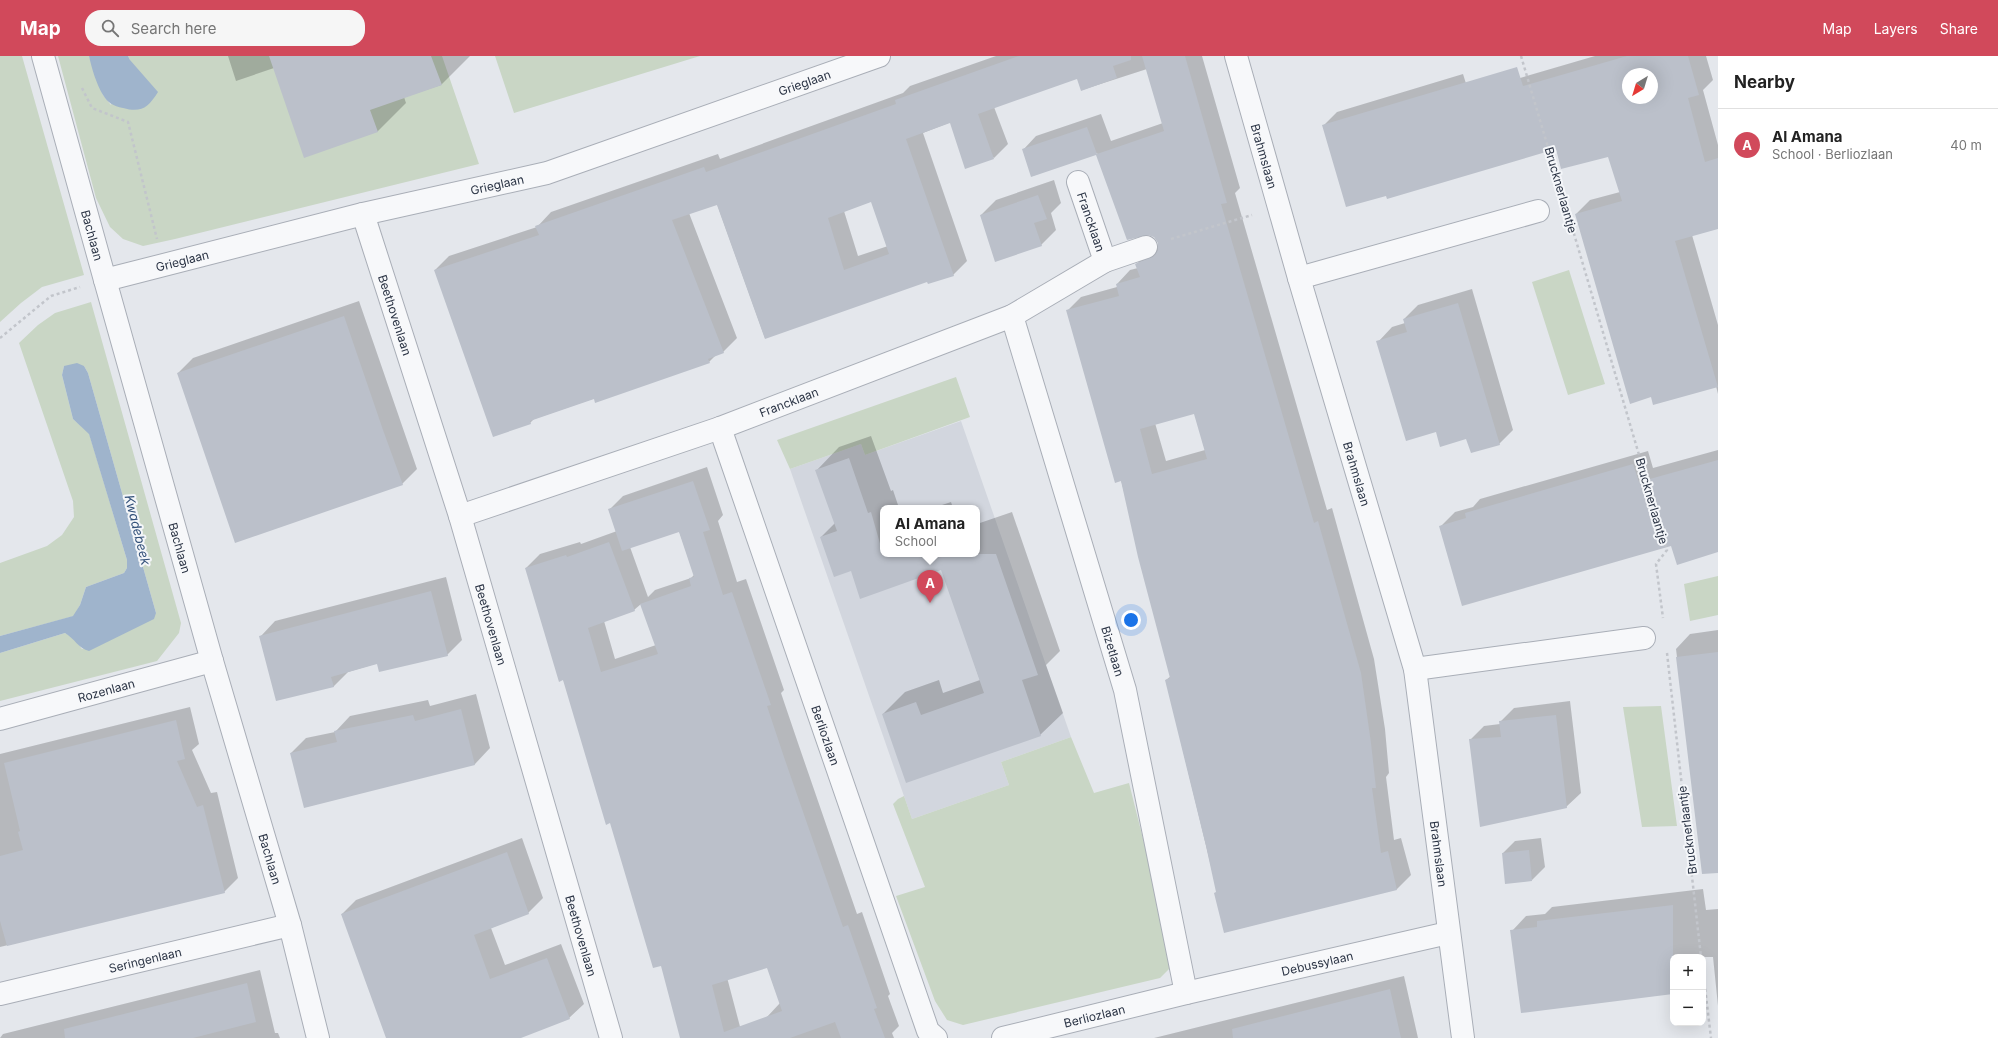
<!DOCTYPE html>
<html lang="en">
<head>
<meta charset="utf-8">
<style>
  body { margin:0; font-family:Inter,sans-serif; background:#f6f6f6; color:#222 }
  .controls { position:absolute; right:12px; bottom:12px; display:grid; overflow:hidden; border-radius:8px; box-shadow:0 4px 16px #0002 }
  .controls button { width:36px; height:36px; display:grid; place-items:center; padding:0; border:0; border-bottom:1px solid #e0e0e0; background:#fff; color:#222; font:20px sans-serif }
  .compass { position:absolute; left:1622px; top:12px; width:36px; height:36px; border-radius:50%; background:#fff; box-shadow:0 4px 16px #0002; rotate:218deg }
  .you { position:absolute; left:1131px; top:564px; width:14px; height:14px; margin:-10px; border:3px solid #fff; border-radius:50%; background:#1a73e8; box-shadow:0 0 0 6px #1a73e833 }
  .badge { display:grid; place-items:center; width:26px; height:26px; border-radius:50%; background:#d1495b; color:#fff; font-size:13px; font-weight:700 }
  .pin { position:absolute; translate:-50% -33px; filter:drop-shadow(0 1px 2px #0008) }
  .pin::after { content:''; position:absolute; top:21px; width:14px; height:12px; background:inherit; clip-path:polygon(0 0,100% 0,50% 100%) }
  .popup { position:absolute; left:880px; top:449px; width:100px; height:52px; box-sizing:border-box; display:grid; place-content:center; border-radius:8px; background:#fff; filter:drop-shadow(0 1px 3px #0005); font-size:13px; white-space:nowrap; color:#767676 }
  .popup b { font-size:15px; color:#222 }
  .popup::after { content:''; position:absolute; left:50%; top:100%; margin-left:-8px; border:8px solid transparent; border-top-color:#fff }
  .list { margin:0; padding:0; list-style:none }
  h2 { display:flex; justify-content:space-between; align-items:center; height:52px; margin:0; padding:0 16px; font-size:17px }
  h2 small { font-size:13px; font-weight:400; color:#767676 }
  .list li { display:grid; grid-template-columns:26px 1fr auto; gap:12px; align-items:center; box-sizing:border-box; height:72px; padding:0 16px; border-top:1px solid #e0e0e0 }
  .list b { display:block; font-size:15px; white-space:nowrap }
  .list p { margin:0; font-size:13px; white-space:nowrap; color:#767676 }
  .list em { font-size:13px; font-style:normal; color:#767676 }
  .icon { flex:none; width:22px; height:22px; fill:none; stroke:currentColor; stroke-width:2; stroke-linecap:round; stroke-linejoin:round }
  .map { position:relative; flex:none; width:1718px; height:982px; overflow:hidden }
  header { display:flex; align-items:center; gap:24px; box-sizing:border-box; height:56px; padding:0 20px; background:#d1495b; color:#fff }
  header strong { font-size:19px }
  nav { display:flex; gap:22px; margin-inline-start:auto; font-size:14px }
  .search { width:280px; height:36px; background:#f6f6f6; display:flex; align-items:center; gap:10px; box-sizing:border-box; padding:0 14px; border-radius:16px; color:#767676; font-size:15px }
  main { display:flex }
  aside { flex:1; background:#fff }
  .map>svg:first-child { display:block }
  .built { fill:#d2d6de; fill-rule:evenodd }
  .green { fill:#c9d6c5 }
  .water { fill:#9fb4cc }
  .shadow { fill:#0003; fill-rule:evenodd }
  .building { fill:#bbc0ca; fill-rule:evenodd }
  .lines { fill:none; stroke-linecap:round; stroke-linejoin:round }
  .minor-casing { stroke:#a9aeb7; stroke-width:24 }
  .tertiary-casing { stroke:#a9aeb7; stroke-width:24 }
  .path { stroke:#c2c5cb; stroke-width:2.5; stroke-dasharray:3 3; stroke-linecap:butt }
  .minor { stroke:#f7f8fa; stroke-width:22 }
  .tertiary { stroke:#f7f8fa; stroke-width:22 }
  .labels { text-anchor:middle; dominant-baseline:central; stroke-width:4; stroke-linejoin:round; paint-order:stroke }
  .street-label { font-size:12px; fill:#2b3445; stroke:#f4f6f9 }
  .water-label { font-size:13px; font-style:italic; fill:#34527a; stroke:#f4f6f9 }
</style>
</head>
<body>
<header>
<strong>Map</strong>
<div class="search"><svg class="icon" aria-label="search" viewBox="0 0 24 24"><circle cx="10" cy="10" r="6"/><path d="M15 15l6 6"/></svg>Search here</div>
<nav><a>Map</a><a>Layers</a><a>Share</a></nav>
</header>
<main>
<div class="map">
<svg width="1718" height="982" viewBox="0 0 1718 982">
  <rect width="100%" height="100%" fill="#e4e7ec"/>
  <path class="built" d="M961 365 1071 681 1001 706 1009 729 912 763 790 413 861 388 865 399ZM883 452H977V498H883Z"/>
  <path class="green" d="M0 0H22L84 219 42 231 21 247 0 266Z
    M58 0H89L103 39 111 49 130 4 128 0H442L479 108 175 183 143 190 123 183 110 171 96 142Z
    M495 0H700L514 57Z
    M1569 214 1605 328 1568 339 1532 226Z
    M91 246 181 567 179 577 157 605 0 645V597L65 577 74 582 82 593 156 557 88 317 84 310H64L62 319 73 363 89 377 127 504V512L124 517 86 531 80 549 74 560 0 580V507L47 490 62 479 74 461 73 445 19 287 38 269 55 257Z
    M956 321 970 361 865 399 861 388 790 413 777 384Z
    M1718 520V559L1690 565 1684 528Z
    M1661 650 1677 770 1642 771 1623 651Z
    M1071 681 1094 737 1129 727 1173 902 1170 912 1160 922 963 969 947 964 935 945 896 840 925 831 893 748 898 743 904 740 912 763 1009 729 1001 706Z"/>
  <path class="water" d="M89 0H128L130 4 158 36C148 52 141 57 123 52 113 50 108 47 103 39 96 27 92 13 89 0Z
    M77 307 84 310 88 317 156 557 154 563 89 595C79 593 74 582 65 577L0 597V580L73 560 80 549 86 531 124 517 127 512V504L89 378 73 363 62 319 64 310Z"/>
  <path class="shadow" d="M228 0H470L441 29 404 41 406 47 377 76 274 12 236 25Z
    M996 0H1202L1240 132 1235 137 1327 454 1332 452 1374 603 1385 673 1389 717 1386 721 1394 784 1401 782 1411 819 1397 833 1225 876 1217 835 1166 624 1171 620 1121 424 1068 254 1081 241 1117 231V228L1130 214 1138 212 1137 208 1150 194 1159 191V187L1155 181 1148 178 1128 183 1097 97 1032 120 1023 94 1036 80 1101 58 1111 85 1163 67 1147 13 1082 34 1078 21 994 51 1008 88 994 102 951 66 923 77 967 205 953 219 927 225 765 282 717 148 689 157 737 282 723 296 717 298 709 306 595 342 534 363 530 367 435 214 449 200 537 171 551 156 718 98 720 103 903 37 910 30ZM872 145 888 190 858 200 844 155ZM1195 357 1205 394 1166 405 1155 367Z
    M1595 0H1706L1713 24 1703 34 1718 89V171L1692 179 1718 269V338L1716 330 1652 340 1576 158 1590 144 1620 136 1609 100 1556 92 1387 139 1323 70 1337 56 1463 18 1469 37ZM1628 18H1652V42H1628Z
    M1054 124 1061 147 1051 157 1056 174 1041 189 981 159 996 144Z
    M1472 233 1513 374 1499 388 1437 375 1378 286 1392 271 1405 267 1404 263 1418 249Z
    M359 245 417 413 402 428 178 317 193 302Z
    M871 380 891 435 893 434 899 452H883V498H977V468L1012 456 1060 595 1046 609 1063 657 1040 679 883 658 905 636 939 624 943 637 980 624 942 513 851 514 821 481 835 467 817 414 839 391Z
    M1718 394V496L1672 489 1441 470 1455 456 1473 451 1480 443 1648 395 1653 412Z
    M707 411 723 459 718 465 737 526 746 523 784 634 781 637 799 690 857 858 862 856 890 938 888 940 899 970 892 977 894 982H773L766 962 780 947 767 910 709 853 743 982H681L662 908 611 766 526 512 540 498 580 486 581 488 617 475 609 454 623 440ZM679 475 695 518 691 522 655 534 648 541 630 491ZM641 548 656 589 615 603 604 565 634 554Z
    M951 446 953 452H933Z
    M446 521 462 584 447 599 378 607 348 616 333 631 261 580 275 565Z
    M1718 574V793L1699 782 1676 593 1690 578Z
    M476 638 490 692 475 708 305 751 291 697 306 682 335 676 350 660 428 644 430 650Z
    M1570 645 1581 737 1566 751 1470 684 1484 670 1500 668V666L1514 652Z
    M190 651 199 688 192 694 211 737 217 736 238 822 224 836 0 891V698Z
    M522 782 543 842 528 857 491 872 505 909 561 888 584 948 569 962 517 982H388L342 858 356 844Z
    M1541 782 1545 811 1532 824 1503 797 1515 785Z
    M1703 833 1706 854 1718 853V950L1713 901H1673V929L1512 875 1526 860 1545 858 1552 851Z
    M260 914 275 977H278L280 982H0L3 978Z
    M1404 920 1418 982H1154Z"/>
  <path class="building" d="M269 0H431L442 29 370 54 378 76 304 102Z
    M1019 0H1131V4L1113 10 1117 22 1081 35 1077 23 978 58 994 103 965 113 950 67 906 83 954 220 928 228 927 226 765 283 717 149 672 164 724 297 708 303 710 307 595 347 594 343 530 365 531 368 493 381 434 214 539 179 535 170 704 111 706 116 896 48 895 44ZM871 146 889 198 844 214 828 162Z
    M1142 0H1185L1227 147 1221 148 1314 467 1318 465 1361 617 1371 687 1376 732H1372L1381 797 1388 795 1397 834 1224 877 1214 837 1216 836 1206 790 1165 624 1170 622 1138 501 1121 425 1115 427 1066 254 1119 240 1116 228 1140 221 1135 208 1155 199 1158 194V187L1154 181 1148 179 1127 184 1096 99 1031 121 1022 93 1087 71 1097 98 1164 75ZM1194 358 1207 403 1152 418 1140 373Z
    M1627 0H1688L1699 39 1688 42 1705 106 1718 102V173L1675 185 1718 331 1653 349 1651 341 1630 348 1575 158 1622 145 1608 101 1561 113 1556 93 1387 143 1386 140 1346 151 1322 69 1517 11 1523 30ZM1628 18H1652V42H1628Z
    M1038 139 1047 163 1034 167 1042 190 995 206 980 159Z
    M1458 247 1500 389 1471 397 1466 383 1440 391 1436 376 1406 385 1376 285 1407 276 1403 263Z
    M344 260 383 374 403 429 235 487 177 317Z
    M849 402 868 457 871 456 883 498H996L1038 619 1022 624 1041 680 906 727 882 658 916 646 921 659 984 637 941 514 860 543 851 515 834 521 820 481 837 475 815 414Z
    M1718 404V496L1677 509 1671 490 1462 550 1439 470 1466 462 1465 457 1633 408 1639 426Z
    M693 425 710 474 703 476 723 539 732 536 771 649 767 650 785 704 843 871 848 869 877 952 874 953 885 982H841L835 966 790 982H680L661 910 653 912 610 767 606 769 563 624 559 626 525 512 566 499 567 501 609 486 635 555 588 572 601 616 658 598 640 548 691 530 689 522 694 521 679 476 622 495 608 453ZM767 912 782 955 724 976 712 929Z
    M431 535 448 600 379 616 377 608 331 621 334 631 276 645 259 580Z
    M1718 596V817L1702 818 1676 601Z
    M461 653 475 709 304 752 290 697 337 686 334 675 413 659 415 665Z
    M1556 659 1567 752 1480 771 1469 683 1501 681 1499 665Z
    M176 664 185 703 177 705 197 751 203 749 225 837 7 890 0 865V800L23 794 18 776 20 775 4 707Z
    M1529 794 1532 825 1505 828 1502 797Z
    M507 796 529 858 474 879 490 923 547 902 570 963 521 982H386L341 858Z
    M1673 849V938L1521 957 1510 874 1537 871V865Z
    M247 927 256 966 193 982H65L64 973Z
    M1390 933 1401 982H1233L1232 973Z"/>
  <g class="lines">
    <g class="minor-casing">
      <g id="minor">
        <path id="s1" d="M1236 0 1299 222 1415 613 1463 982"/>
        <path id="s2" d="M1078 126 1105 205"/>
        <path id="s3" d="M363 158 460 460 611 982"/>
        <path d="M1299 222 1538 155"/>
        <path id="s4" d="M105 224 212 605 290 869 318 982"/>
        <path id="s5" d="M1012 260 1125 634 1186 937"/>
        <path id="s6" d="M720 372 928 975 936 982"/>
        <path id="s7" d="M460 460 720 372 1012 260 1105 205 1146 191"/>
        <path d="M1415 613 1644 582"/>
        <path id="s8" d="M0 663 212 605"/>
        <path id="s9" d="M0 938 290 869"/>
        <path id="s10" d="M1003 982 1186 937 1448 877"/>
      </g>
    </g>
    <g class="tertiary-casing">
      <g id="tertiary">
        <path id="s11" d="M43 0 105 224 363 158 547 117 879 0"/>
      </g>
    </g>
    <path class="path" d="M1521 0 1563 142
      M82 32 92 52 128 66 157 183
      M1567 154 1667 494 1656 508 1663 562
      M1171 183 1252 159
      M0 282 51 240 80 231
      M1667 597 1701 901
      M1703 915 1711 982"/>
    <use href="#minor" class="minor"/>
    <use href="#tertiary" class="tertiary"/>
  </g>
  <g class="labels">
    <g class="street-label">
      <text stroke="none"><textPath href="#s11" startOffset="960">Grieglaan</textPath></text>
      <text stroke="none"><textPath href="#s1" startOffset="104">Brahmslaan</textPath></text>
      <text stroke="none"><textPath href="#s11" startOffset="636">Grieglaan</textPath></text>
      <text transform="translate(1561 134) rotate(74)">Brucknerlaantje</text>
      <text stroke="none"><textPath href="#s2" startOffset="42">Francklaan</textPath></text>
      <text stroke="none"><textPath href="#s11" startOffset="186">Bachlaan</textPath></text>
      <text stroke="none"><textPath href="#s11" startOffset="312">Grieglaan</textPath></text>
      <text stroke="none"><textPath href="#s3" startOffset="106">Beethovenlaan</textPath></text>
      <text stroke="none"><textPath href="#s7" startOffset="348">Francklaan</textPath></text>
      <text stroke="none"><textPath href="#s1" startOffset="435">Brahmslaan</textPath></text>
      <text transform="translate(1652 445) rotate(74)">Brucknerlaantje</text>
      <text stroke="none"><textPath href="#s4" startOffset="278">Bachlaan</textPath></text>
      <text stroke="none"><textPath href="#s3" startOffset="430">Beethovenlaan</textPath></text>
      <text stroke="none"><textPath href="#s5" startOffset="350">Bizetlaan</textPath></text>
      <text stroke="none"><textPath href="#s8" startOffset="110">Rozenlaan</textPath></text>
      <text stroke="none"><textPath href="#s6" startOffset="325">Berliozlaan</textPath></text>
      <text transform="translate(1687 774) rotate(-97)">Brucknerlaantje</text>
      <text stroke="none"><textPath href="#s1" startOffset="825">Brahmslaan</textPath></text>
      <text stroke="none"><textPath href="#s4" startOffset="602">Bachlaan</textPath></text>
      <text stroke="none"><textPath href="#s3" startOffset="754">Beethovenlaan</textPath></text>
      <text stroke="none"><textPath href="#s9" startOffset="149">Seringenlaan</textPath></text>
      <text stroke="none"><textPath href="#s10" startOffset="323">Debussylaan</textPath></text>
      <text stroke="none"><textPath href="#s10" startOffset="94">Berliozlaan</textPath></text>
    </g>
    <g class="water-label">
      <text transform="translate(138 474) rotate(76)">Kwadebeek</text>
    </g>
  </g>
</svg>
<div class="controls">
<button>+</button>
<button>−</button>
</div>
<svg class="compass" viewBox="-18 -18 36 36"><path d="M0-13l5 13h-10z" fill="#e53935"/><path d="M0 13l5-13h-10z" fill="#767676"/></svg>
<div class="you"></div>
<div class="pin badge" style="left:930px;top:547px">A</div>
<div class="popup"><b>Al Amana</b>School</div>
</div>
<aside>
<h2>Nearby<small></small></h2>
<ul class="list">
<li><span class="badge">A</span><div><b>Al Amana</b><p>School · Berliozlaan</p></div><em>40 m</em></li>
</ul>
</aside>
</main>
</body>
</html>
